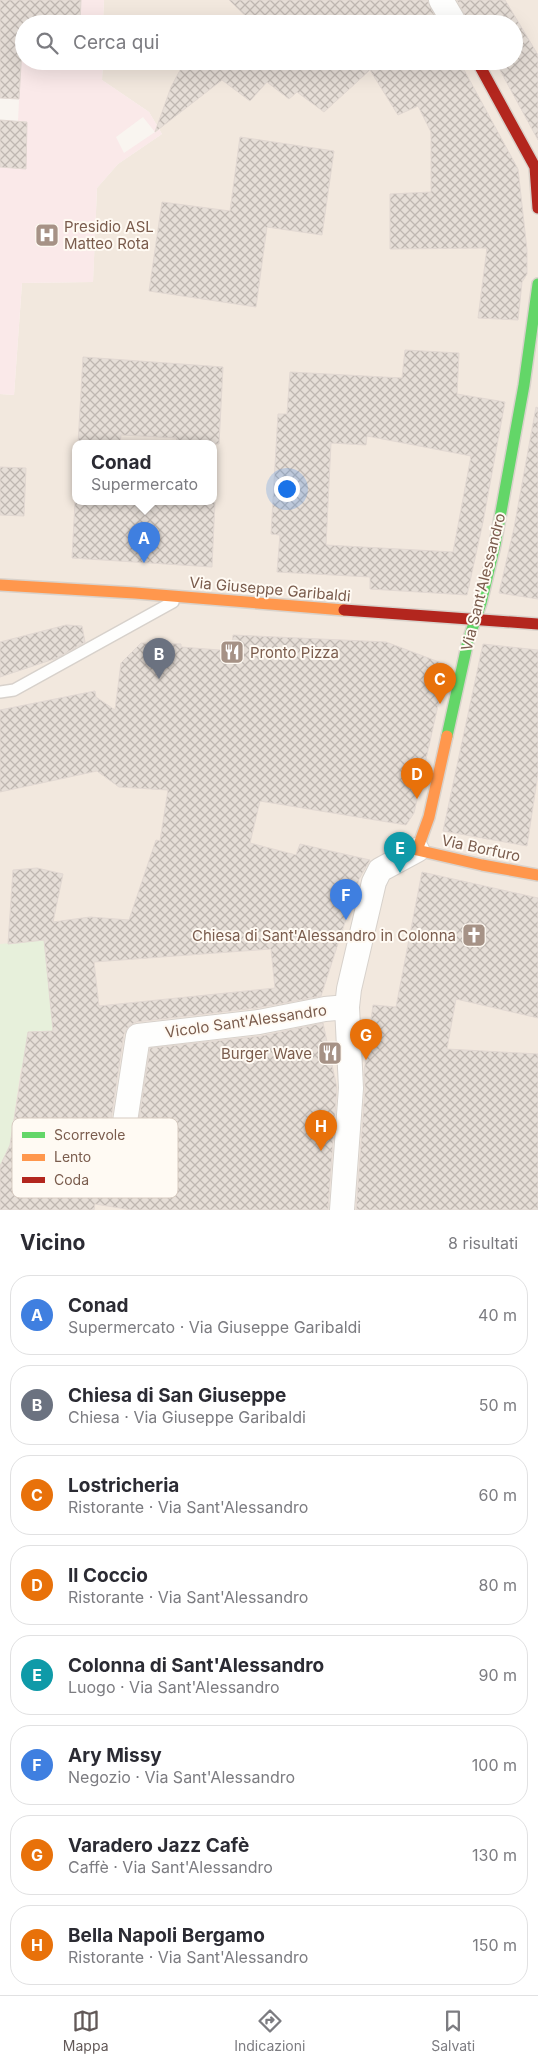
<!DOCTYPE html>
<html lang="it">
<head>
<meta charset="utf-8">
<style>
  body { margin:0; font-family:Inter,sans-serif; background:#f2f2f3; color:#2b2b33 }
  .you { position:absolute; left:286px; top:488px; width:18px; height:18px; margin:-12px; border:4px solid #fff; border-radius:50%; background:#1a73e8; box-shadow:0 0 0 8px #1a73e833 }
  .badge { display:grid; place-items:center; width:32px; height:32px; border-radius:50%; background:#625958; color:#fff; font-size:16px; font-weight:700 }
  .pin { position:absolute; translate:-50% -41px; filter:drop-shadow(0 1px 2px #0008) }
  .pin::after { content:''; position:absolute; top:26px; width:18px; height:15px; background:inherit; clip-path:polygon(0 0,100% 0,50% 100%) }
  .popup { position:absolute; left:72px; top:440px; width:145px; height:65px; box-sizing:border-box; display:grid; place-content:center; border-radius:10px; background:#fff; filter:drop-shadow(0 1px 4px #0005); font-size:16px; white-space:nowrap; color:#7c7c81 }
  .popup b { font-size:19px; color:#2b2b33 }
  .popup::after { content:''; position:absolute; left:50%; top:100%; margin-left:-10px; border:10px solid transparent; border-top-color:#fff }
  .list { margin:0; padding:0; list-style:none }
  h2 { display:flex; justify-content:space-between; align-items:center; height:65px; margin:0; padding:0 20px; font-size:21px }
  h2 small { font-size:16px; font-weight:400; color:#7c7c81 }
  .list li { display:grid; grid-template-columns:32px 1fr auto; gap:15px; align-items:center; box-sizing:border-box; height:80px; margin:0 10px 10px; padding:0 10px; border:1px solid #e1e1e2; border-radius:20px }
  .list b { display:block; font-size:19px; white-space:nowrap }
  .list p { margin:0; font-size:16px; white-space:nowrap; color:#7c7c81 }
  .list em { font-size:16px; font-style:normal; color:#7c7c81 }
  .icon { flex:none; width:28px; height:28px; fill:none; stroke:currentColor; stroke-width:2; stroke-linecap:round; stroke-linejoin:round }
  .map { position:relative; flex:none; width:538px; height:1210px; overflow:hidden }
  .search { position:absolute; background:#fff; box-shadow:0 5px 20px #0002; left:15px; right:15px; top:15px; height:55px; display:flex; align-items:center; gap:12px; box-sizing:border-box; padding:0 18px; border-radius:28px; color:#7c7c81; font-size:19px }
  .sheet { height:785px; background:#fff }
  nav { display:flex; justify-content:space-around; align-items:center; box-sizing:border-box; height:70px; border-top:1px solid #e1e1e2; background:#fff; font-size:14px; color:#7c7c81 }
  nav a { display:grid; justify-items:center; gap:2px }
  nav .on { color:#625958 }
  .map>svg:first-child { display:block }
  .residential { fill:#f2e8de; fill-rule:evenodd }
  .medical { fill:#fae9e9; fill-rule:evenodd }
  .green { fill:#e7f0db }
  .building { fill:url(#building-cross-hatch); stroke:#e2d8d2; fill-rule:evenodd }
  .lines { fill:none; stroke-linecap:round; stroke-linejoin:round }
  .lane-casing { stroke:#d7d1cb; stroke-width:14 }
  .street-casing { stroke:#d7d1cb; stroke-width:26 }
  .fast-casing { stroke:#d9d2cb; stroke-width:14 }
  .slow-casing { stroke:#d9d2cb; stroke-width:14 }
  .jam-casing { stroke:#d9d2cb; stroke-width:14 }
  .lane { stroke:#fefefd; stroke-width:11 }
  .street { stroke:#fefefd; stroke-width:24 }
  .fast { stroke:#63d668; stroke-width:11 }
  .slow { stroke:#ff974d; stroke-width:11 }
  .jam { stroke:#b3261e; stroke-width:11 }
  .labels { text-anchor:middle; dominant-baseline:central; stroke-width:4; stroke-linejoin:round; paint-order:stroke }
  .poi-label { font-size:15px; fill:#7a5c4d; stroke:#fffaf3; text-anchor:start }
  .street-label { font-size:15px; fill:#7a5c4d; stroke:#fffaf3 }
  .key { fill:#fffaf3; stroke:#d7cbc1; stroke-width:1 }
  .key-label { font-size:14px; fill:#7a5c4d }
</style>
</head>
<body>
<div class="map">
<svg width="538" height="1210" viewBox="0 0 538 1210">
  <defs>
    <pattern id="building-cross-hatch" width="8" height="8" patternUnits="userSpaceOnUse" patternTransform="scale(1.25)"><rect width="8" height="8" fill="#e6ded7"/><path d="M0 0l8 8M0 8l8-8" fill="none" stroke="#bfb7b1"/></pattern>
  </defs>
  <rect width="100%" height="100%" fill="#f9f5f0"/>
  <path class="residential" d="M104 0H538V1210H0V394L14 395 22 283 93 282 97 188 118 164 162 134 149 112 102 80 103 61H514V24H103ZM75 444H213V502H75Z"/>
  <path class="medical" d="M81 0H104L103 24H80Z
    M0 47 24 48V61H103L102 80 149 112 162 134 118 164 97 188 93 282 22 283 14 395 0 394V167L25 169 27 122 18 121 20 81ZM143 117 155 132 124 153 116 137Z"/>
  <path class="green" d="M45 940 53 1031 28 1032 23 1068H21L8 1159 4 1158 0 1166V944Z"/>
  <path class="building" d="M0 0H81L80 24H24V48H22L19 99 0 98Z
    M229 0H427L439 24H254Z
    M457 0H505L538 55V140L495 61H514V24H469Z
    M185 61H461L463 68 518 169 527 250V274L522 282 518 320 478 318 487 248 390 249V194L431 192V132L418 106 398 115 370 70 324 112 297 92 289 99 267 82 250 101 222 80 155 132 171 87Z
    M0 120 27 122 26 169 0 167Z
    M240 137 334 151 322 235 267 227 256 307 149 291 162 202 230 211Z
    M405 350 459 353 457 394 505 402 483 522 467 595 370 589V577L277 572 280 535 271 534 278 414H287L290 372 402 378ZM367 436 471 456 453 552 326 545 331 443 366 445Z
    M83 357 223 367 219 444H176L177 438 121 435 120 444H78Z
    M536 407 538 408V599L499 593 514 528Z
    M0 467 26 468 24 516 0 515Z
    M75 502H215L212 567 72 558Z
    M66 625 82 626 85 642 57 658 0 677V642Z
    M233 635 386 642 447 665 414 813 406 825 260 801 250 843 296 855 300 844 370 860 359 879 321 996 257 1008 136 1022 129 1026 124 1034 107 1146 108 1153 113 1159 119 1162 126 1161 131 1157 134 1151 150 1048 261 1036 323 1023 337 1088 328 1210H132L95 1204 94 1210H0V1166L10 1145 28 1032 53 1031 44 940 8 944 13 870 37 868 63 874 53 922 90 917 129 920 156 840 160 841 168 790 119 787 97 771 0 792V710L95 691 96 697 115 710 121 663 141 643 181 644V647L232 651ZM271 949 275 988 99 1006 94 962Z
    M483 644 538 650V774L527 846 443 831Z
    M422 872 538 898V1018L456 999 447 1049 538 1054V1210H356L365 1089 364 1072 373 1005 396 1007Z"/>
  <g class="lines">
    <g class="lane-casing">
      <path id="lane" d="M0 692 14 690 173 602"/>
    </g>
    <g class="street-casing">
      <path id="street" d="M441 0 455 24
        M121 1148 138 1036 259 1022 325 1009 347 1007
        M342 1210 351 1088 347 1007 349 989 374 882 380 870 417 850"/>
    </g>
    <g class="fast-casing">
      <path id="fast" d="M447 736 468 641 481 603 495 545 524 385 538 284"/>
    </g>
    <g class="slow-casing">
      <path id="slow" d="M0 585 135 593 344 610
        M447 736 429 817 417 850 482 865 538 875"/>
    </g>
    <g class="jam-casing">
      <path id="jam" d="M477 61 535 167 538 208
        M344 610 538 624"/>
    </g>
    <use href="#lane" class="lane"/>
    <use href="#street" class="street"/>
    <use href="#fast" class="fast"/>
    <use href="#slow" class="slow"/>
    <use href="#jam" class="jam"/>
  </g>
  <defs>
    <g id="hospital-square" transform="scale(1.25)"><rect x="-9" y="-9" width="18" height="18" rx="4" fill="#a69286" stroke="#fffaf3"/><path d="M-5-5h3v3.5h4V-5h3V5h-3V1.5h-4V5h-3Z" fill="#fff"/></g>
    <g id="restaurant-square" transform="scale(1.25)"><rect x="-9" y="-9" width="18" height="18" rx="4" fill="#a69286" stroke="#fffaf3"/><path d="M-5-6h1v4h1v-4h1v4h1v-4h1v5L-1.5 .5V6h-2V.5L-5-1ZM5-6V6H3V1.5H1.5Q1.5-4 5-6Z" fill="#fff"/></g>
    <g id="church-square" transform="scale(1.25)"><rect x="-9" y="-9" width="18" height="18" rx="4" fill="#a69286" stroke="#fffaf3"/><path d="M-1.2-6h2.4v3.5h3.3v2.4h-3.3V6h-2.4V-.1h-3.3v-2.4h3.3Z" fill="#fff"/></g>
  </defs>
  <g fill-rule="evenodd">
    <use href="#hospital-square" x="47" y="235"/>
    <use href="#restaurant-square" x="232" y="652"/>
    <use href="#church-square" x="474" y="935"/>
    <use href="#restaurant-square" x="330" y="1053"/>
  </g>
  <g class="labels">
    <g class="poi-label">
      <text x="64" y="226">Presidio ASL<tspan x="64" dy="17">Matteo Rota</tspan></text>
      <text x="250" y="652">Pronto Pizza</text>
      <text x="456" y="935" text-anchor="end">Chiesa di Sant'Alessandro in Colonna</text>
      <text x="312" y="1053" text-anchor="end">Burger Wave</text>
    </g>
    <g class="street-label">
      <text transform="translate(483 582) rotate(-76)">Via Sant'Alessandro</text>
      <text transform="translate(270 589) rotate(5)">Via Giuseppe Garibaldi</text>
      <text transform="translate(481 848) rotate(12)">Via Borfuro</text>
      <text transform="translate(246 1021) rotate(-8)">Vicolo Sant'Alessandro</text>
    </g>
  </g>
  <rect x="12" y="1118" width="166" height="80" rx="8" class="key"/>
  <rect x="22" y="1132" width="23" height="6" fill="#63d668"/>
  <rect x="22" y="1154" width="23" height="7" fill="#ff974d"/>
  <rect x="22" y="1177" width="23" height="6" fill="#b3261e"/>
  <g class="key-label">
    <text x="54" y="1140">Scorrevole</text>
    <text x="54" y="1162">Lento</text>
    <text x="54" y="1185">Coda</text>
  </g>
</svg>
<div class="you"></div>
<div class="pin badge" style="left:144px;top:563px;background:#3f7fe0">A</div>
<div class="popup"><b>Conad</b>Supermercato</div>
<div class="pin badge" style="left:159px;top:679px;background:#6b7280">B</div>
<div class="pin badge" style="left:440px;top:704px;background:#e8710a">C</div>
<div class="pin badge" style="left:417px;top:799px;background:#e8710a">D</div>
<div class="pin badge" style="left:400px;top:873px;background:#0f9aa8">E</div>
<div class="pin badge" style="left:346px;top:920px;background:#3f7fe0">F</div>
<div class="pin badge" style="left:366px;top:1060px;background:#e8710a">G</div>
<div class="pin badge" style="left:321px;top:1151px;background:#e8710a">H</div>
<div class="search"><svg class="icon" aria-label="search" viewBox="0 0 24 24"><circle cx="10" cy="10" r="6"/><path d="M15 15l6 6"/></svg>Cerca qui</div>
</div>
<section class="sheet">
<h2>Vicino<small>8 risultati</small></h2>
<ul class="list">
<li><span class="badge" style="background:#3f7fe0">A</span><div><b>Conad</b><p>Supermercato · Via Giuseppe Garibaldi</p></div><em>40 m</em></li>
<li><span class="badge" style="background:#6b7280">B</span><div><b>Chiesa di San Giuseppe</b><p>Chiesa · Via Giuseppe Garibaldi</p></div><em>50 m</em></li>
<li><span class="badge" style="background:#e8710a">C</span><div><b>Lostricheria</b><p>Ristorante · Via Sant'Alessandro</p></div><em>60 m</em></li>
<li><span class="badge" style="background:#e8710a">D</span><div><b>Il Coccio</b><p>Ristorante · Via Sant'Alessandro</p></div><em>80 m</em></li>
<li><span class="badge" style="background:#0f9aa8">E</span><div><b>Colonna di Sant'Alessandro</b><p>Luogo · Via Sant'Alessandro</p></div><em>90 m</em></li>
<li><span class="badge" style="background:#3f7fe0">F</span><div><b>Ary Missy</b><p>Negozio · Via Sant'Alessandro</p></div><em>100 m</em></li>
<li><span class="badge" style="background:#e8710a">G</span><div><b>Varadero Jazz Cafè</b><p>Caffè · Via Sant'Alessandro</p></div><em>130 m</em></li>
<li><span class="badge" style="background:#e8710a">H</span><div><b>Bella Napoli Bergamo</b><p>Ristorante · Via Sant'Alessandro</p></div><em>150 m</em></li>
</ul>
</section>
<nav>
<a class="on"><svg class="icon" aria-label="map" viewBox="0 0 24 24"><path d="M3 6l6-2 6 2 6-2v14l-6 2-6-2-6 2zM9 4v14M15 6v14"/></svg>Mappa</a>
<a><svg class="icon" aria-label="directions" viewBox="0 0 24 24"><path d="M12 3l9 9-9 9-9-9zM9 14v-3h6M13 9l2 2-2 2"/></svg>Indicazioni</a>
<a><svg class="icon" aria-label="saved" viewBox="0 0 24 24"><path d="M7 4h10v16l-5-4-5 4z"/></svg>Salvati</a>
</nav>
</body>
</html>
